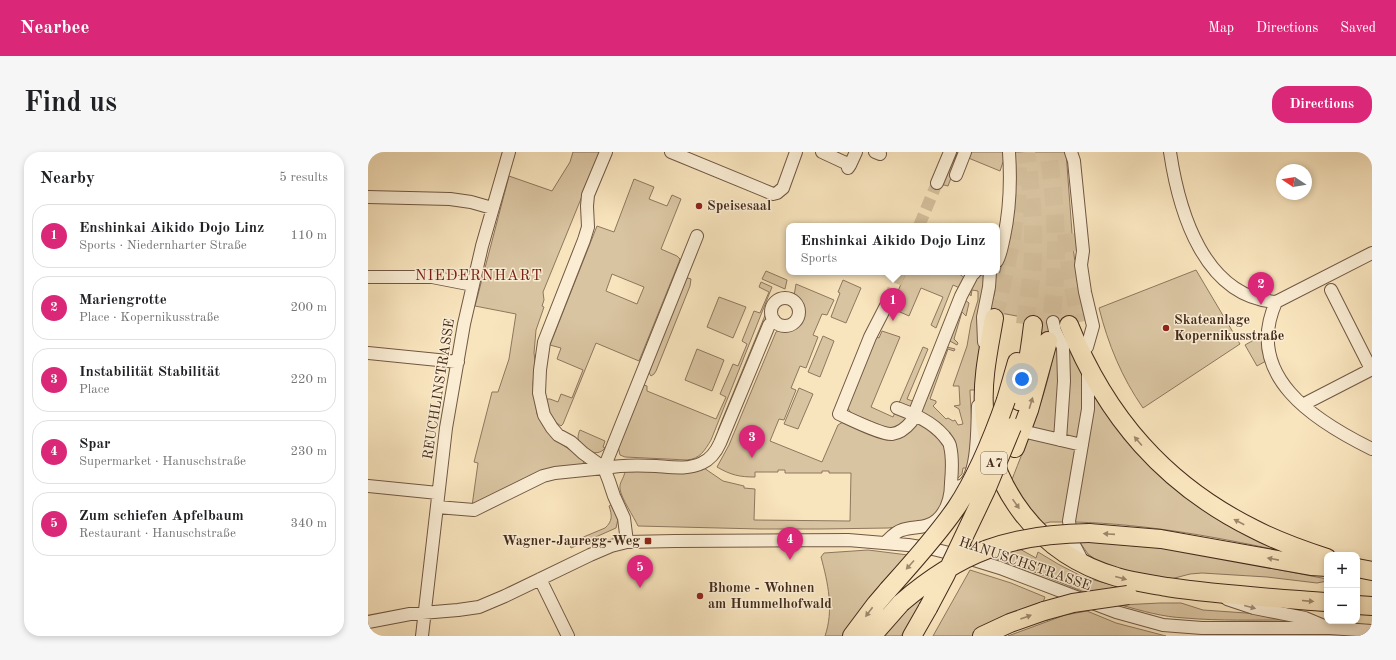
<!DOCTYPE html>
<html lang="en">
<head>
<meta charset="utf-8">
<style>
  body { margin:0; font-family:"Old Standard TT",serif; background:#f6f6f6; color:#202124 }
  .controls { position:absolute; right:12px; bottom:12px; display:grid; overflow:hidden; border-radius:8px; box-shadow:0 2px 6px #0003 }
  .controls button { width:36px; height:36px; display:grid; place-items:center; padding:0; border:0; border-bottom:1px solid #e0e0e0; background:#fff; color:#202124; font:20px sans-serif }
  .compass { position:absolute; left:908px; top:12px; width:36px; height:36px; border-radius:50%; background:#fff; box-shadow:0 2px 6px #0003; rotate:282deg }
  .you { position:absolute; left:654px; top:227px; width:14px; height:14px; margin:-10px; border:3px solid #fff; border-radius:50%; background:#1a73e8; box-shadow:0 0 0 6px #1a73e833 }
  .badge { display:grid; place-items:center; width:26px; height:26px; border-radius:50%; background:#db2777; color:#fff; font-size:13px; font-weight:700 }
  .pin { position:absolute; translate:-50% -33px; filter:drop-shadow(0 1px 2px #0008) }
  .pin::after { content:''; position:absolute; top:21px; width:14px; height:12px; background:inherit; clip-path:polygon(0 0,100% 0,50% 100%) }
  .popup { position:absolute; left:418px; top:71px; width:214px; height:52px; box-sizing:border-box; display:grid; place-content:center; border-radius:8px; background:#fff; filter:drop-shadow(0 1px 3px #0005); font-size:13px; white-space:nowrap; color:#757577 }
  .popup b { font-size:15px; color:#202124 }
  .popup::after { content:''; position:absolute; left:50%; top:100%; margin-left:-8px; border:8px solid transparent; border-top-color:#fff }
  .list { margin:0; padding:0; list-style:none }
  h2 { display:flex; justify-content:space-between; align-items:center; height:52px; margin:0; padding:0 16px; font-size:17px }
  h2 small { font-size:13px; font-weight:400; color:#757577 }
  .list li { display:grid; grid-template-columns:26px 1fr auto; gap:12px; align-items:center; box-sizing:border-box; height:64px; margin:0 8px 8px; padding:0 8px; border:1px solid #e0e0e0; border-radius:16px }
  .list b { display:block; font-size:15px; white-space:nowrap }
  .list p { margin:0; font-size:13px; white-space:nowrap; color:#757577 }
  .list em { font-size:13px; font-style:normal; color:#757577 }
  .map { position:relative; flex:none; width:1004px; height:484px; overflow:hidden; border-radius:16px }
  header { display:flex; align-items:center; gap:24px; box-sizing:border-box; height:56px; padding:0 20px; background:#db2777; color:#fff }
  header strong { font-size:19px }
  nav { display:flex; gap:22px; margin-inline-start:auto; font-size:14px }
  .intro { display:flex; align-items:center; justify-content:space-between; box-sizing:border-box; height:96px; padding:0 24px }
  h1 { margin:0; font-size:28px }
  .button { padding:10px 18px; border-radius:16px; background:#db2777; color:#fff; font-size:14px; font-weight:700 }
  main { display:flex; gap:24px; padding:0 24px }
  aside { flex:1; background:#fff; border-radius:16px; box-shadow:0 2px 6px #0003 }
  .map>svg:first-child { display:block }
  .green { fill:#d9c4a1; stroke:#8e775e; fill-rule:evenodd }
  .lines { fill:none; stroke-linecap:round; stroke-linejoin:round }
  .minor-tunnel { stroke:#d4bf9c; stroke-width:12; stroke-dasharray:12 6; stroke-linecap:butt }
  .highway-tunnel { stroke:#d4bf9c; stroke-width:18; stroke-dasharray:18 9; stroke-linecap:butt }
  .minor-casing { stroke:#715843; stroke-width:14 }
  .highway-casing { stroke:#442a1a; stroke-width:20 }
  .minor { stroke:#faedd4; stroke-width:12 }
  .highway { stroke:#f8e4bd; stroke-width:18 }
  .highway-bridge-casing { stroke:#442a1a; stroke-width:20; stroke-linecap:butt }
  .highway-bridge { stroke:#f8e4bd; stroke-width:18 }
  .oneway { fill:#9e876c }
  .oneway2 { fill:#9f8c77 }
  .poi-dot { fill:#8f2418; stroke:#faedd4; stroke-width:1.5 }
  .labels { text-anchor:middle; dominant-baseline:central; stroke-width:3; stroke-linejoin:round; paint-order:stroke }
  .shield { fill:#faedd4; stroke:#7b6452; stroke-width:1 }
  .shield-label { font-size:13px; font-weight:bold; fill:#442a1a }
  .poi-label { font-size:14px; font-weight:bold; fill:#442a1a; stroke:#faedd4; text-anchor:start }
  .street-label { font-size:14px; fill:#442a1a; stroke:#faedd4 }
  .neighbourhood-label { font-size:15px; letter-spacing:1px; fill:#7a1f14; stroke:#faedd4 }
</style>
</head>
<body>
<header>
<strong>Nearbee</strong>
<nav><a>Map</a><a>Directions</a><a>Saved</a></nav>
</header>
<div class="intro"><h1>Find us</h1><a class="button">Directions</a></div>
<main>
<aside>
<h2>Nearby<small>5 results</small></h2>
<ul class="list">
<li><span class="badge">1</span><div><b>Enshinkai Aikido Dojo Linz</b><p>Sports · Niedernharter Straße</p></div><em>110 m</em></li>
<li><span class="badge">2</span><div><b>Mariengrotte</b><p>Place · Kopernikusstraße</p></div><em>200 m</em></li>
<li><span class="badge">3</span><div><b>Instabilität Stabilität</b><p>Place</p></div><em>220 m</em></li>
<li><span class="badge">4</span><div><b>Spar</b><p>Supermarket · Hanuschstraße</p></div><em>230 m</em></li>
<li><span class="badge">5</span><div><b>Zum schiefen Apfelbaum</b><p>Restaurant · Hanuschstraße</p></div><em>340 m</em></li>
</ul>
</aside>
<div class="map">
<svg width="1004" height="484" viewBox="0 0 1004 484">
  <rect width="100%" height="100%" fill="#f8e4bd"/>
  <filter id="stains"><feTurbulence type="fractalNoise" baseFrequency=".005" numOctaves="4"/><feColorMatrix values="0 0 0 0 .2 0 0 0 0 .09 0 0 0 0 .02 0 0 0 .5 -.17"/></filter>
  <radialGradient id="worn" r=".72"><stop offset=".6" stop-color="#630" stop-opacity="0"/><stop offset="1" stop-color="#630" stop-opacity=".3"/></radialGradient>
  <path class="green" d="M205 0H232L175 140 176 148 174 154 176 155 168 178 166 201 167 209 165 232 169 262 173 269 189 289 208 302 216 310 214 313 104 354 110 311 106 310 124 240H130L141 207 148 162 107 154 141 24 184 39 202 10Z
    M586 0H593L580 34 572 32Z
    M600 0H637L638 11 635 10 632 19 598 5Z
    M645 0H698L705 94 709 128 717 163 692 169 709 208 714 222 715 242 714 260 695 370H682L674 372 665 363 643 330C660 286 681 238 687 191L670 199V168L622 159 635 107Z
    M266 27 286 35 281 47 299 54 304 43 313 47 293 97 309 104 312 107 311 110 271 209 228 191 195 272 193 274C184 269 181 259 178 250L179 247H182L190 250 193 242 204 246 215 218 189 207 193 196 182 193 229 74 246 80ZM244 122 276 135 269 152 238 139Z
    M828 118 872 192 775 256C754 226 740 192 731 156Z
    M398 119 419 128 417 137 394 127Z
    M538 120H551L555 122 556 120C568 120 588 116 596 126L594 137 585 133 568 176 563 173 575 145 553 136 541 164 523 156Z
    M612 122 616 125 613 189 607 238H602V240L604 275 602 316H595L594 322 587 329V302L553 259 579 195 587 197 586 199 580 197 562 247 568 249V251L565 254 578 267 580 266 585 269 587 268 590 273 595 272 591 257 586 254 592 253 591 234H585L599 194 603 171 610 148V139L604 138 603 144 600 140Z
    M320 126 323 127 322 134 288 219 286 222 283 224 280 219 317 128Z
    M475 128 493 136 478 171 463 165 472 141 470 140Z
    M393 130 404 135 343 288C337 298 332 307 319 308L257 305 252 303 250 294 273 235 276 233 279 234V239L348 267 358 245 352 242 365 212 370 214 379 192 374 189 386 159 392 161 401 140 391 135Z
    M428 132 466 148 459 163 454 162 445 183 450 185 438 216 432 214 423 236 428 238 416 268 411 267 402 289 454 310 470 273 475 270 515 286 551 271 560 274 579 297 580 340 570 362 553 372 520 376 452 377H392L270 374C266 365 253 346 252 337 251 330 256 327 257 319L336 316 355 329 376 334V336L387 337 386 368 482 369 483 321H461V319H454V321H417V318H410V320H387V325C371 325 363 323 349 315L361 293 408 180C413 177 418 179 423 177 439 172 438 153 426 144Z
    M351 145 378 155 365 186 339 175Z
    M597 148 601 151 598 164 594 160 586 187 590 191 589 193 580 188Z
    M398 161 401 163 357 268 353 279 350 278Z
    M514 179 532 185 503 255 525 265 555 195 560 197 539 247 547 250 541 266 533 275 522 277 483 261 479 255 507 184 511 186Z
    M896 182 898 209 889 214 877 193Z
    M455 184 466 189 452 225 440 220Z
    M329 197 356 208 344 239 317 228Z
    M431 236 445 242 430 277 416 272Z
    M729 244 756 284 927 402C854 386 782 372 706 370L726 245Z
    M212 278 237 289 235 295 237 296C228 308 210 294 210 285 210 284 211 279 212 278Z
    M243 353 250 367 248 376 203 396 201 391 237 376C245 369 244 363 241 354Z
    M711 389 803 397 959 427V429L949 431 899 425 834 421 822 422 803 427 779 425 734 412 720 402Z
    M650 396 668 406 670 400 690 412 715 425 759 437 721 442 664 419 623 405Z
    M500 398 540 403C516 427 492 454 475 484H457C466 458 460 431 453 405L456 401Z
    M602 418 643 431 677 445 674 453 606 484H565Z
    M561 440 533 484H513L546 450Z
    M792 451H813L835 458 892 462 922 468C887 468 852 469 817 466 795 465 774 459 753 453Z
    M719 459 748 471 798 484H640L697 463Z"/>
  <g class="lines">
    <path class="minor-tunnel" d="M551 74 569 31
      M521 148 532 120"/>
    <path class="highway-tunnel" d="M698 82 703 125 712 170
      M626 166C638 116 651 67 650 15
      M657 172C659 155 662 137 664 120 667 82 664 38 658 0
      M680 188C691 125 690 62 680 0"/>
    <g class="minor-casing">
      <path id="minor" d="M238 0 220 43 219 54 220 75 216 88 176 190 172 218 171 241 176 263 184 276 190 283 203 290 215 301 236 316 241 329 246 344 256 366 259 390
        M303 0 405 42 409 41 415 36 428 0
        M454 0 482 13 480 16
        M507 0 512 2
        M703 0 706 9 715 99 713 113 717 140 725 174 719 195
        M802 0C811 60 836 145 908 150
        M482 13 488 0
        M588 23 597 0
        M569 31 582 0
        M0 45 82 47 103 50 124 56
        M329 84 236 316C253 313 271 313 288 314 303 315 320 318 334 311 343 307 348 300 352 291L401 173 406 168
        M629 109C633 102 634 93 636 85 642 57 643 29 641 0
        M0 125H64L105 133
        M963 138 1003 217
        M403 160a14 14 0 1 1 28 0a14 14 0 1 1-28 0Z
        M521 148 502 185 471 262C482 267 514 283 524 282 532 281 538 276 543 270L593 144 604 123 607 120
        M908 150C875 224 947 269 1004 297
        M908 150 1004 101
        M685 170 687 179 695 195 696 229 692 288
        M616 190 615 165 621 135 622 120
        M0 201 90 210
        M936 254 940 250 1004 217
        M654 279 714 293
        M0 334 70 341
        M583 336C587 335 592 335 595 333 611 322 609 272 610 254
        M69 355 106 358 175 324 187 321 236 316
        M517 391C522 386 527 380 534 378 546 374 559 377 569 368 580 358 583 345 583 331 584 320 585 306 582 294 582 291 578 287 576 284 563 269 547 263 529 256
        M715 410 704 389 701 369 720 257V217
        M172 427 200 484
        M859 447 886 456 937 466 956 474
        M0 470 42 462 90 458 111 455 137 444 222 403 243 394 259 390 307 389 480 388 540 393 565 397 593 404 632 416 748 460 795 473 834 476H962L1004 479
        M54 484 78 276 96 172 114 94 141 0"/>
    </g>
    <g class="highway-casing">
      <path id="highway" d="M626 166C621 196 614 226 616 256 621 336 671 403 749 425 765 430 783 432 799 435 852 443 906 446 959 450
        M701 173C738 265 797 333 886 377 909 389 934 398 959 406
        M638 248 649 210
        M651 249C658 224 662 199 665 173
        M647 296 661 258 680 189
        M721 381 793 387 943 414 959 415
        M989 416 1004 419
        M989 453 1004 454
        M484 484 508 452 520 438
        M504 484 533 451
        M544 484 560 456
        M614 484 642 471 676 459"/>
    </g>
    <use href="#minor" class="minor"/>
    <use href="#highway" class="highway"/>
    <g class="highway-bridge-casing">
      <path id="highway-bridge" d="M520 438C544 411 568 385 588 356 610 323 625 285 638 248
        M533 451C592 400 642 382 721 381
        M560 456 578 422 618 338 644 275
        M676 459 705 451 760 443"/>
    </g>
    <use href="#highway-bridge" class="highway-bridge"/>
  </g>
  <defs><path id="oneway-solid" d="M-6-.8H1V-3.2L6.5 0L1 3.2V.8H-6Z"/></defs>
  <g class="oneway">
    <use href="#oneway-solid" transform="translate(663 251) rotate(-73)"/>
    <use href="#oneway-solid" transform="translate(770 289) rotate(-131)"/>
    <use href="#oneway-solid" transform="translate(648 352) rotate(55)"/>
    <use href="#oneway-solid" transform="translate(871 370) rotate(-152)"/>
    <use href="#oneway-solid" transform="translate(741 382) rotate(-176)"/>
    <use href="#oneway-solid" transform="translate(905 407) rotate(-169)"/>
    <use href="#oneway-solid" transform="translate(542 413) rotate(132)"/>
    <use href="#oneway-solid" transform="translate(753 426) rotate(15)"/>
    <use href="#oneway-solid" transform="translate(940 449) rotate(5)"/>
    <use href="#oneway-solid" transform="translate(501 460) rotate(127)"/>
    <use href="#oneway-solid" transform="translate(658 465) rotate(-20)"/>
  </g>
  <use class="oneway2" href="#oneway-solid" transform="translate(882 455) rotate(15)"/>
  <g class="poi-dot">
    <circle cx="331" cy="54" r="4"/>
    <circle cx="798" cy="176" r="4"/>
    <rect x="276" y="385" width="8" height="8" rx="2"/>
    <circle cx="332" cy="444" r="4"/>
  </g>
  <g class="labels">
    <rect class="shield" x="613" y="300" width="26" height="22" rx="3"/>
    <g class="shield-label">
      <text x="626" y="311">A7</text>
    </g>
    <g class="poi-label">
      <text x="339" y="54">Speisesaal</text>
      <text x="806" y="168">Skateanlage<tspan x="806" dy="16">Kopernikusstraße</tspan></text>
      <text x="272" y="389" text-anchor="end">Wagner-Jauregg-Weg</text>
      <text x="340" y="436">Bhome - Wohnen<tspan x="340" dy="16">am Hummelhofwald</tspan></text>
    </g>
    <g class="street-label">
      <text transform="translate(71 237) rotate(-81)">REUCHLINSTRASSE</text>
      <text transform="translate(657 412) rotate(19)">HANUSCHSTRASSE</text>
    </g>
    <g class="neighbourhood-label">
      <text x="111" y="124">NIEDERNHART</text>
    </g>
  </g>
  <rect width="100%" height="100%" filter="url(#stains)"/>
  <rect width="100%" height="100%" fill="url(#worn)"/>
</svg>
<div class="controls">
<button>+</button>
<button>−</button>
</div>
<svg class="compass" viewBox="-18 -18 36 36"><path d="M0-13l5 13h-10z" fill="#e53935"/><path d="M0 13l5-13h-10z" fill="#757577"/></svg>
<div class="you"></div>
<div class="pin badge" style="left:525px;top:169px">1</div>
<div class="popup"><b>Enshinkai Aikido Dojo Linz</b>Sports</div>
<div class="pin badge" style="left:893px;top:153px">2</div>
<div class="pin badge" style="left:384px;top:306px">3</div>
<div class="pin badge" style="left:422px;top:408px">4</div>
<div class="pin badge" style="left:272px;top:436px">5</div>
</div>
</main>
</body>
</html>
